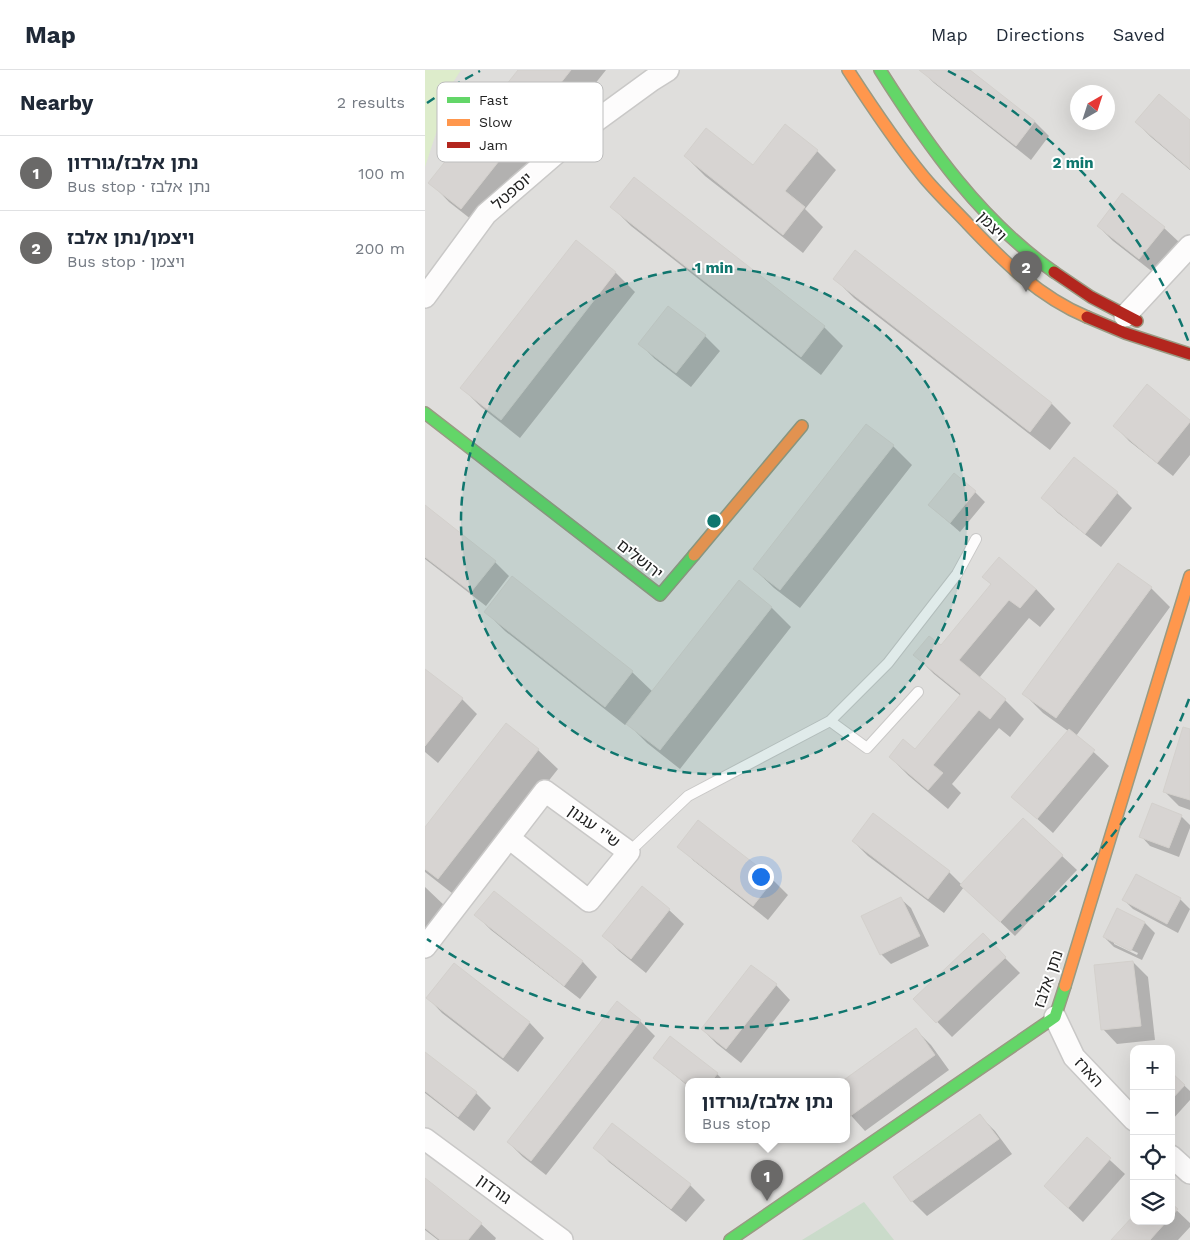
<!DOCTYPE html>
<html lang="en">
<head>
<meta charset="utf-8">
<style>
  body { margin:0; font-family:"Work Sans","Noto Sans Hebrew",sans-serif; background:#f2f2f3; color:#1f2937 }
  .controls { position:absolute; right:15px; bottom:15px; display:grid; overflow:hidden; border-radius:10px; box-shadow:0 5px 20px #0002 }
  .controls button { width:45px; height:45px; display:grid; place-items:center; padding:0; border:0; border-bottom:1px solid #e0e1e3; background:#fff; color:#1f2937; font:25px sans-serif }
  .compass { position:absolute; left:645px; top:15px; width:45px; height:45px; border-radius:50%; background:#fff; box-shadow:0 5px 20px #0002; rotate:39deg }
  .you { position:absolute; left:335px; top:806px; width:18px; height:18px; margin:-12px; border:4px solid #fff; border-radius:50%; background:#1a73e8; box-shadow:0 0 0 8px #1a73e833 }
  .badge { display:grid; place-items:center; width:32px; height:32px; border-radius:50%; background:#6a6968; color:#fff; font-size:16px; font-weight:700 }
  .pin { position:absolute; translate:-50% -41px; filter:drop-shadow(0 1px 2px #0008) }
  .pin::after { content:''; position:absolute; top:26px; width:18px; height:15px; background:inherit; clip-path:polygon(0 0,100% 0,50% 100%) }
  .popup { position:absolute; left:260px; top:1008px; width:165px; height:65px; box-sizing:border-box; display:grid; place-content:center; border-radius:10px; background:#fff; filter:drop-shadow(0 1px 4px #0005); font-size:16px; white-space:nowrap; color:#747a83 }
  .popup b { font-size:19px; color:#1f2937 }
  .popup::after { content:''; position:absolute; left:50%; top:100%; margin-left:-10px; border:10px solid transparent; border-top-color:#fff }
  .list { margin:0; padding:0; list-style:none }
  h2 { display:flex; justify-content:space-between; align-items:center; height:65px; margin:0; padding:0 20px; font-size:21px }
  h2 small { font-size:16px; font-weight:400; color:#747a83 }
  .list li { display:grid; grid-template-columns:32px 1fr auto; gap:15px; align-items:center; box-sizing:border-box; height:75px; padding:0 20px; border-top:1px solid #e0e1e3 }
  .list b { display:block; font-size:19px; white-space:nowrap }
  .list p { margin:0; font-size:16px; white-space:nowrap; color:#747a83 }
  .list em { font-size:16px; font-style:normal; color:#747a83 }
  .icon { flex:none; width:28px; height:28px; fill:none; stroke:currentColor; stroke-width:2; stroke-linecap:round; stroke-linejoin:round }
  .map { position:relative; flex:none; width:765px; height:1170px; overflow:hidden }
  header { display:flex; align-items:center; gap:30px; box-sizing:border-box; height:70px; padding:0 25px; background:#fff; border-bottom:1px solid #e0e1e3 }
  header strong { font-size:24px }
  nav { display:flex; gap:28px; margin-inline-start:auto; font-size:18px }
  main { display:flex }
  aside { flex:1; background:#fff }
  .map>svg:first-child { display:block }
  .residential { fill:#dfdedc; fill-rule:evenodd }
  .grass { fill:#ddeccb }
  .cemetery { fill:#cadbca }
  .shadow { fill:#0003; fill-rule:evenodd }
  .building { fill:#d7d4d2; stroke:#d3d0cc }
  .lines { fill:none; stroke-linecap:round; stroke-linejoin:round }
  .lane-casing { stroke:#c9c8c7; stroke-width:12 }
  .street-casing { stroke:#c9c8c7; stroke-width:24 }
  .fast-casing { stroke:#999a82; stroke-width:14 }
  .slow-casing { stroke:#999a82; stroke-width:14 }
  .jam-casing { stroke:#999a82; stroke-width:14 }
  .lane { stroke:#fdfcfc; stroke-width:10 }
  .street { stroke:#fdfcfc; stroke-width:21 }
  .fast { stroke:#63d668; stroke-width:11 }
  .slow { stroke:#ff974d; stroke-width:11 }
  .jam { stroke:#b3261e; stroke-width:11 }
  .ring { fill:none; stroke:#0f766e; stroke-width:2.5; stroke-dasharray:9 6 }
  .labels { text-anchor:middle; dominant-baseline:central; stroke-width:4; stroke-linejoin:round; paint-order:stroke }
  .street-label { font-size:16px; fill:#222; stroke:#fff }
  .key { fill:#fff; stroke:#bdbdbd; stroke-width:1 }
  .key-label { font-size:14px; fill:#222 }
  .centre { fill:#0f766e; stroke:#fff; stroke-width:2.5 }
  .ring-label { font-size:15px; text-anchor:middle; font-weight:bold; fill:#0f766e; stroke:#fff; stroke-width:4; stroke-linejoin:round; paint-order:stroke }
</style>
</head>
<body>
<header>
<strong>Map</strong>
<nav><a>Map</a><a>Directions</a><a>Saved</a></nav>
</header>
<main>
<aside>
<h2>Nearby<small>2 results</small></h2>
<ul class="list">
<li><span class="badge">1</span><div><b>נתן אלבז/גורדון</b><p>Bus stop · נתן אלבז</p></div><em>100 m</em></li>
<li><span class="badge">2</span><div><b>ויצמן/נתן אלבז</b><p>Bus stop · ויצמן</p></div><em>200 m</em></li>
</ul>
</aside>
<div class="map">
<svg width="765" height="1170" viewBox="0 0 765 1170">
  <rect width="100%" height="100%" fill="#f0eeeb"/>
  <path class="residential" d="M0 0H765V1170H0ZM652 22H682V52H652ZM709 979H746V1151H709ZM263 1012H421V1070H263Z"/>
  <path class="grass" d="M0 0H36L27 14 0 97Z"/>
  <path class="cemetery" d="M439 1132 469 1170H377Z"/>
  <path class="shadow" d="M94 0H181L56 157 24 132 5 112Z
    M496 0H543L610 52 624 66 606 90 509 13Z
    M765 51V100L726 67 711 52Z
    M392 81 411 100 380 139 398 157 378 183 280 106 260 86 328 97Z
    M187 137 399 257 418 276 396 305 206 156Z
    M673 156 739 158 754 172 729 203 688 171Z
    M151 172 191 203 210 222 95 368 56 337 37 318Z
    M431 182 627 334 646 353 625 380 429 228 410 209Z
    M280 266 295 281 266 317 230 289 215 274Z
    M765 351V385L748 406 704 371 690 356Z
    M468 376 487 395 375 538 349 518 329 499Z
    M650 389 692 423 707 438 676 477 633 443 618 428Z
    M550 422 560 432 535 462 504 435Z
    M0 437 70 492 84 506 61 536 0 489Z
    M559 507 611 519 630 539 615 557 604 548 554 608 580 630 599 649 585 667 574 658 527 714 536 723 523 739 484 706 465 687 490 681 536 626 509 604 490 585 516 577 567 515Z
    M87 508 207 602 228 622 314 512 347 538 366 557 255 699 222 673 202 653 200 655 80 561 60 541Z
    M726 518 745 537 651 666 684 696 628 763 588 727 643 661 618 643 599 624Z
    M0 600 37 629 52 644 13 693 0 682Z
    M81 655 113 680 133 699 32 827 0 802V759Z
    M765 660V740L754 736 739 721Z
    M756 746 765 755V758L754 787 725 776 716 766Z
    M428 771 524 802 537 815 637 786 652 800 590 866 539 817 519 843 443 786Z
    M254 777 348 810 363 825 343 850 269 791Z
    M0 817 21 837 0 864Z
    M69 822 158 892 172 907 155 929 66 860 51 845Z
    M476 829 486 838 504 876 466 894 456 884Z
    M755 829 765 839 753 863 708 839 699 830Z
    M692 839 720 853 730 863 717 890 689 877 679 867ZM689 872 713 883 712 885 689 874Z
    M244 840 259 854 221 903 194 881 179 866Z
    M572 880 595 903 527 967 490 929Z
    M708 892 723 907 730 970 692 974 678 959Z
    M29 894 105 953 119 968 93 1002 17 943 3 928Z
    M351 915 365 930 316 993 292 974 277 959Z
    M192 933 215 951 230 966 121 1105 98 1087 83 1072Z
    M491 960 506 975 524 1000 440 1061 421 1040V1012H419Z
    M245 967 292 1004 300 1012H263V1016L240 997 230 987Z
    M0 983 51 1023 66 1038 49 1061 0 1023Z
    M746 1003 765 1021V1030L747 1050Z
    M555 1046 570 1061 587 1084 502 1146 487 1131Z
    M662 1069 700 1104 658 1152 620 1116Z
    M170 1077 265 1115 280 1130 261 1152 184 1092Z
    M0 1110 56 1154 71 1168 70 1170H13L0 1160Z
    M746 1135 765 1153V1157L753 1170H688L709 1151H746Z"/>
  <path class="building" d="M93 0H146L36 139 3 113Z
    M494 0H545L610 51 591 76Z
    M734 24 765 50V99L710 52Z
    M360 54 393 80 360 121 380 137 358 165 259 86 281 58 328 95Z
    M209 107 400 256 376 287 185 137Z
    M697 123 740 157 714 189 672 156Z
    M151 170 191 202 76 350 35 318Z
    M430 180 627 333 605 362 408 209Z
    M243 236 281 265 251 303 213 274Z
    M722 314 765 350V352L732 393 688 356Z
    M441 354 469 375 355 520 328 499Z
    M649 387 693 422 660 464 616 428Z
    M529 403 551 421 525 453 503 435Z
    M0 435 71 491 46 522 0 487Z
    M574 487 611 519 595 538 584 530 534 590 581 629 565 649 554 640 508 695 518 703 503 720 464 687 478 669 490 679 536 624 488 585 504 566 516 575 566 514 557 507Z
    M693 493 727 517 631 648 597 624Z
    M87 506 208 601 180 637 59 542Z
    M314 510 347 537 235 680 201 654Z
    M0 599 38 628 0 676Z
    M81 653 114 679 13 809 0 799V757Z
    M758 657 765 659V730L738 722Z
    M644 659 670 680 612 749 586 727Z
    M727 733 757 745 744 778 714 767Z
    M448 743 525 801 503 829 427 771Z
    M598 748 638 785 575 852 535 815Z
    M273 750 349 809 328 836 252 777Z
    M711 804 756 828 742 854 697 830Z
    M217 816 245 839 206 889 177 866Z
    M69 821 158 891 139 916 49 845Z
    M476 827 495 866 455 885 436 846Z
    M692 838 720 852 706 881 678 867Z
    M558 863 581 887 511 953 488 929Z
    M708 891 716 956 676 960 669 895Z
    M29 893 105 952 78 988 1 928Z
    M326 895 352 914 301 979 276 959Z
    M192 931 216 950 106 1091 82 1072Z
    M491 958 510 985 424 1047 421 1042V1012H416Z
    M245 966 293 1003 286 1012H263V1015L228 988Z
    M0 982 52 1022 33 1047 0 1021Z
    M746 1002 760 1015 746 1030Z
    M555 1044 574 1069 486 1132 468 1107Z
    M187 1053 266 1114 246 1139 168 1078Z
    M662 1067 686 1088 643 1138 619 1116Z
    M0 1108 57 1153 43 1170H15L0 1158Z
    M746 1133 753 1139 746 1147Z
    M709 1145V1151H742L725 1170H686Z"/>
  <g class="lines">
    <g class="lane-casing">
      <path id="lane" d="M405 651 442 678 493 622
        M204 782 263 726 405 651 463 593 532 504 551 469"/>
    </g>
    <g class="street-casing">
      <path id="street" d="M0 227 61 144 157 61 227 10 243 0
        M700 246 765 176
        M0 877 120 721 204 782 164 831 84 768
        M630 947 649 987 709 1050
        M0 1069 137 1170
        M746 1086 765 1103"/>
    </g>
    <g class="fast-casing">
      <path id="fast" d="M455 0C503 76 555 150 629 202
        M0 343 235 525 269 485
        M305 1170 630 947 640 916"/>
    </g>
    <g class="slow-casing">
      <path id="slow" d="M423 0C447 37 471 73 498 106 512 123 528 138 543 154 578 191 614 227 662 247
        M269 485 377 356
        M640 916 765 506"/>
    </g>
    <g class="jam-casing">
      <path id="jam" d="M629 202 666 227 712 251
        M662 247 700 263 765 284"/>
    </g>
    <use href="#lane" class="lane"/>
    <use href="#street" class="street"/>
    <use href="#fast" class="fast"/>
    <use href="#slow" class="slow"/>
    <use href="#jam" class="jam"/>
  </g>
  <circle cx="289" cy="451" r="253" fill="#0f766e" fill-opacity=".12"/>
  <g class="ring">
    <circle cx="289" cy="451" r="253"/>
    <path d="M764 629A507 507 0 0 1 2 869M2 33A507 507 0 0 1 55 1M523 1A507 507 0 0 1 764 273"/>
  </g>
  <g class="labels">
    <g class="street-label">
      <text transform="translate(87 121) rotate(-41)">יוספטל</text>
      <text transform="translate(567 156) rotate(46)">ויצמן</text>
      <text transform="translate(215 489) rotate(38)">ירושלים</text>
      <text transform="translate(169 756) rotate(36)">ש"י עגנון</text>
      <text transform="translate(623 909) rotate(-71)">נתן אלבז</text>
      <text transform="translate(664 1002) rotate(48)">הארז</text>
      <text transform="translate(69 1119) rotate(36)">גורדון</text>
    </g>
  </g>
  <rect x="12" y="12" width="166" height="80" rx="8" class="key"/>
  <rect x="22" y="27" width="23" height="6" fill="#63d668"/>
  <rect x="22" y="49" width="23" height="7" fill="#ff974d"/>
  <rect x="22" y="72" width="23" height="6" fill="#b3261e"/>
  <g class="key-label">
    <text x="54" y="35">Fast</text>
    <text x="54" y="57">Slow</text>
    <text x="54" y="80">Jam</text>
  </g>
  <circle cx="289" cy="451" r="8" class="centre"/>
  <g class="ring-label">
    <text x="648" y="98">2 min</text>
    <text x="289" y="203">1 min</text>
  </g>
</svg>
<div class="controls">
<button>+</button>
<button>−</button>
<button><svg class="icon" aria-label="locate" viewBox="0 0 24 24"><circle cx="12" cy="12" r="6"/><path d="M12 2v4M12 18v4M2 12h4M18 12h4"/></svg></button>
<button><svg class="icon" aria-label="layers" viewBox="0 0 24 24"><path d="M12 4l9 5-9 5-9-5zM3 14l9 5 9-5"/></svg></button>
</div>
<svg class="compass" viewBox="-18 -18 36 36"><path d="M0-13l5 13h-10z" fill="#e53935"/><path d="M0 13l5-13h-10z" fill="#747a83"/></svg>
<div class="you"></div>
<div class="pin badge" style="left:342px;top:1131px">1</div>
<div class="popup"><b>נתן אלבז/גורדון</b>Bus stop</div>
<div class="pin badge" style="left:601px;top:222px">2</div>
</div>
</main>
</body>
</html>
